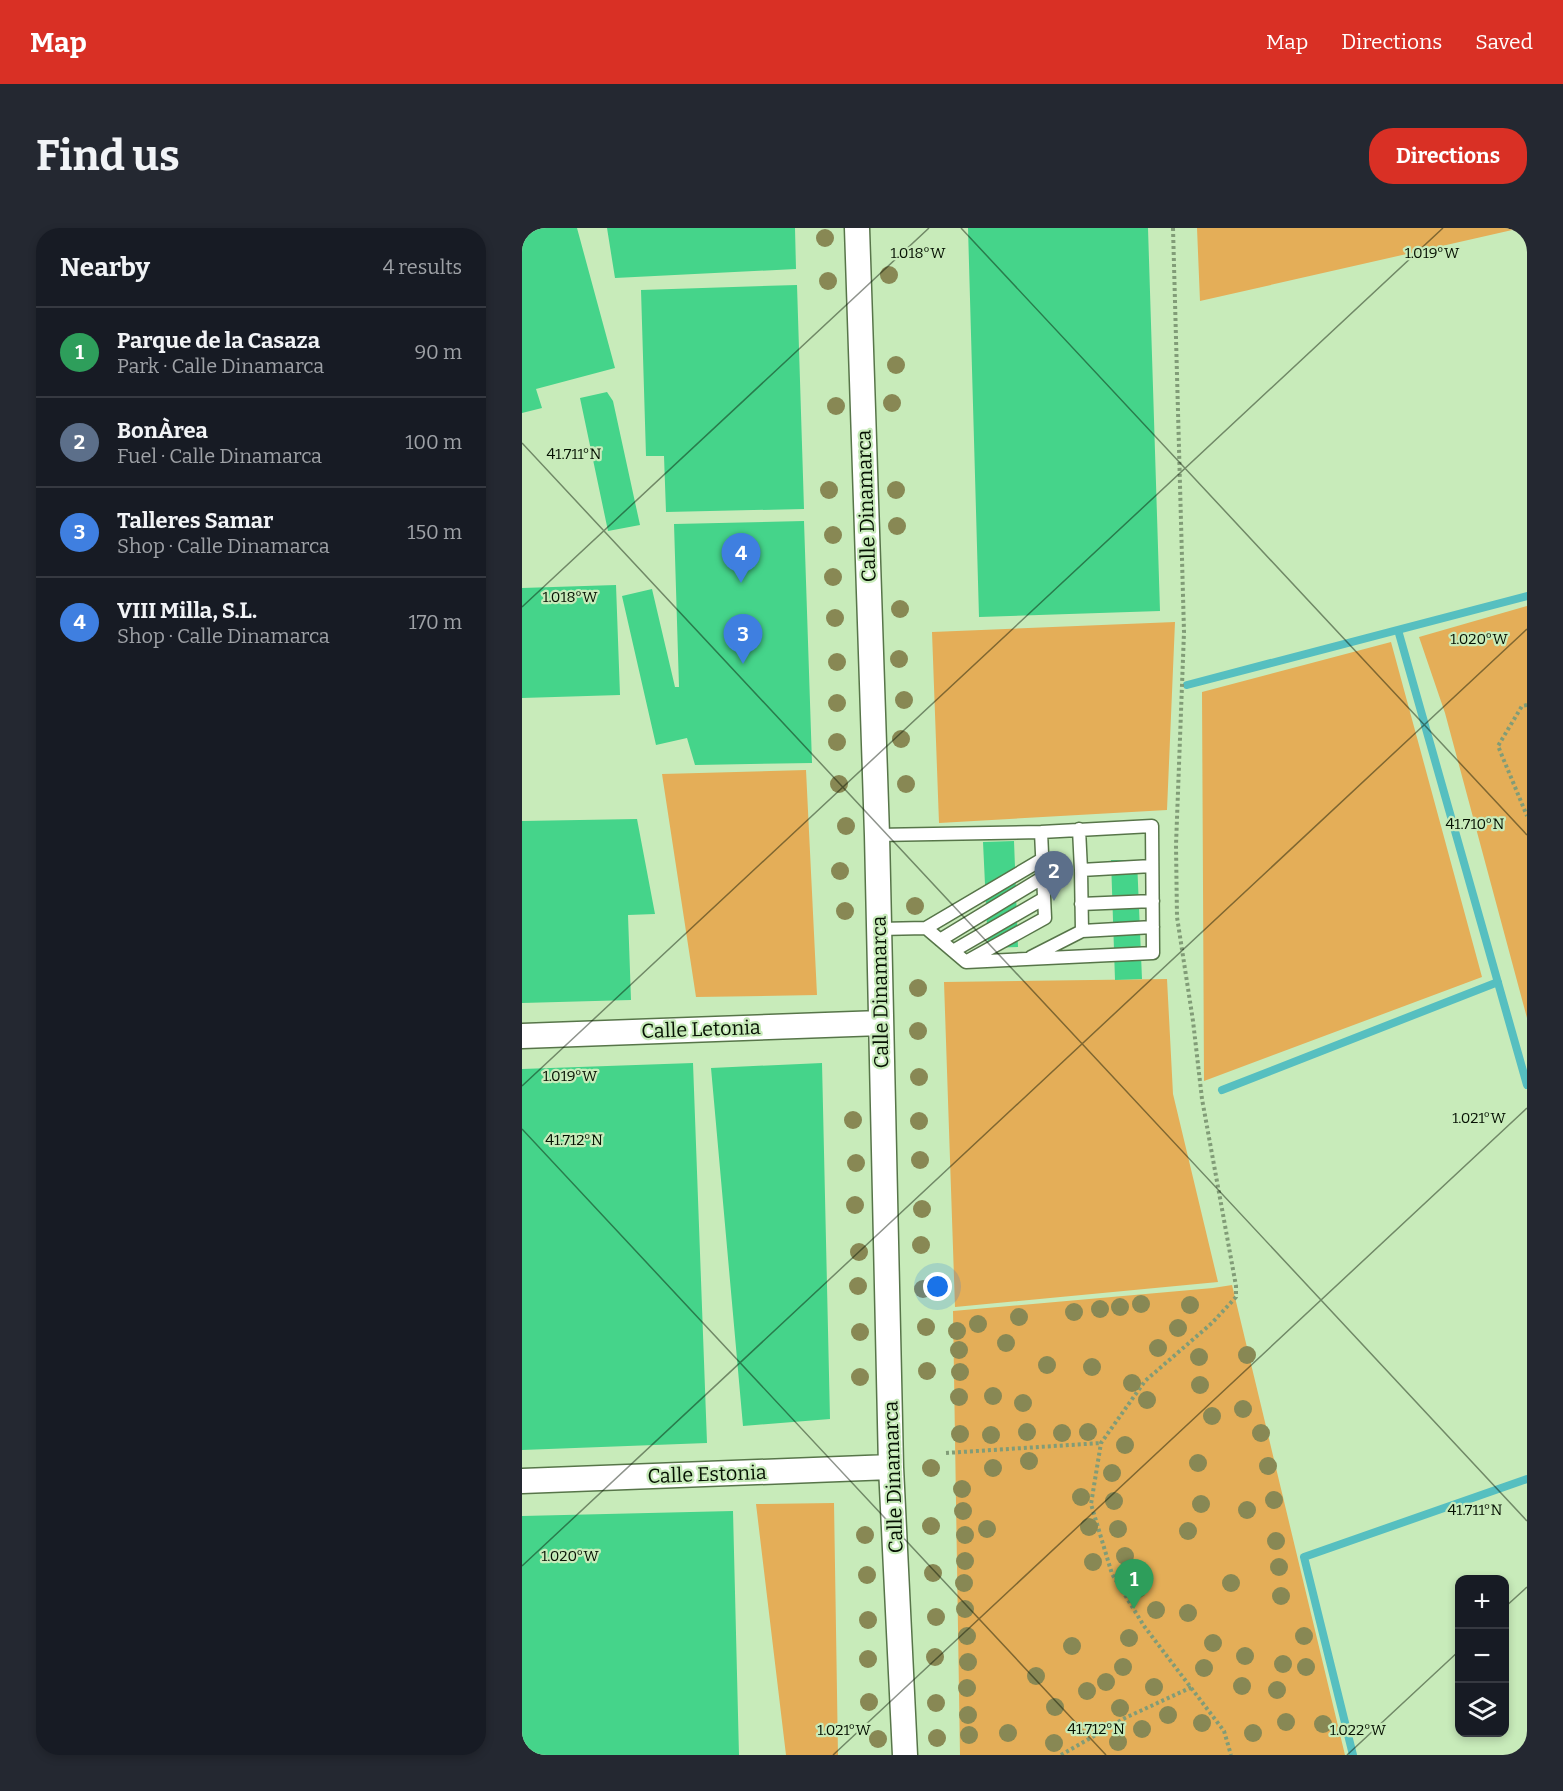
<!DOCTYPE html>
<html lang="en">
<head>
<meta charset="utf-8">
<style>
  body { margin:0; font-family:Bitter,serif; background:#242831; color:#f1f3f6 }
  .controls { position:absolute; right:18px; bottom:18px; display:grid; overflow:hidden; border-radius:12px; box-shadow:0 3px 9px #0003 }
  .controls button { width:54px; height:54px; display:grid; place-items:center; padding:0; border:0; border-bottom:2px solid #363941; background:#171b24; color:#f1f3f6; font:30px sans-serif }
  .you { position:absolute; left:416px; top:1059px; width:21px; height:21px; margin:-15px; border:4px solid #fff; border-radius:50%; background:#1a73e8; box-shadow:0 0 0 9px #1a73e833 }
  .badge { display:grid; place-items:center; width:39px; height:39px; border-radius:50%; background:#d93025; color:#fff; font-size:20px; font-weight:700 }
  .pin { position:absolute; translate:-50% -50px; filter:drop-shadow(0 2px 3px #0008) }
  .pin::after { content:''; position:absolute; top:32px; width:21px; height:18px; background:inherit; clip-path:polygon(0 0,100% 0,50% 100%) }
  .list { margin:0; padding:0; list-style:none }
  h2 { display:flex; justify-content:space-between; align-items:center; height:78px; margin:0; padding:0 24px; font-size:26px }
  h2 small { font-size:20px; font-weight:400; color:#9ea1a6 }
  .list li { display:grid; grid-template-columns:39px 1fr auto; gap:18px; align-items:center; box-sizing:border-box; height:90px; padding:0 24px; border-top:2px solid #363941 }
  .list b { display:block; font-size:22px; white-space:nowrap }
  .list p { margin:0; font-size:20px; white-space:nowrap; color:#9ea1a6 }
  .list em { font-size:20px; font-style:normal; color:#9ea1a6 }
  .icon { flex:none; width:33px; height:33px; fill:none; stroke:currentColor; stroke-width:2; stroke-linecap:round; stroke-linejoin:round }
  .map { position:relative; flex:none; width:1005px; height:1527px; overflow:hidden; border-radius:24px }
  header { display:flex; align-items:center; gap:36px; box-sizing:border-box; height:84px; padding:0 30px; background:#d93025; color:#fff }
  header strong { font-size:28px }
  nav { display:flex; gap:33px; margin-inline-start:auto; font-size:21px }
  .intro { display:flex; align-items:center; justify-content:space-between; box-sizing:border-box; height:144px; padding:0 36px }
  h1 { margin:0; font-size:42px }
  .button { padding:15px 27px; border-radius:24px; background:#d93025; color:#fff; font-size:21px; font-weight:700 }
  main { display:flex; gap:36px; padding:0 36px }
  aside { flex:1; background:#171b24; border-radius:24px; box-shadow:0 3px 9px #0003 }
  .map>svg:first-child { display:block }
  .green { fill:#e4ae58 }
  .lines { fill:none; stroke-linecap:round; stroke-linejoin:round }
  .stream { stroke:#56bfc0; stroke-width:8 }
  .building { fill:#45d48a }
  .service-casing { stroke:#577549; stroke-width:15 }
  .minor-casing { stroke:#577549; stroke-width:27 }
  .path { stroke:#819c77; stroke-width:4; stroke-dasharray:3 3; stroke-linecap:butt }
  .service { stroke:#fff; stroke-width:12 }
  .minor { stroke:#fff; stroke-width:24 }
  .tree { fill:#888854 }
  .ticks { fill:none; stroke:#061103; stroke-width:1.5; stroke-opacity:0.45 }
  .labels { text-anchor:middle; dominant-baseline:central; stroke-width:4.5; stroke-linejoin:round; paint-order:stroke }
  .street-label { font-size:20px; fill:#061103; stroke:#c8ebba }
  .ticks-label { font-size:15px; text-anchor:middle; fill:#061103; stroke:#c8ebba; stroke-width:4.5; stroke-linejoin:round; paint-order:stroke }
</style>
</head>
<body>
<header>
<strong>Map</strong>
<nav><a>Map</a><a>Directions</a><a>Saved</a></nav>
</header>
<div class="intro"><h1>Find us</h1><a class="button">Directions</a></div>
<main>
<aside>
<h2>Nearby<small>4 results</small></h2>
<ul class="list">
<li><span class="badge" style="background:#2e9e5b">1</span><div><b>Parque de la Casaza</b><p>Park · Calle Dinamarca</p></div><em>90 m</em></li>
<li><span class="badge" style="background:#5c6f8a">2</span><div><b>BonÀrea</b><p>Fuel · Calle Dinamarca</p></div><em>100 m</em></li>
<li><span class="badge" style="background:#3f7fe0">3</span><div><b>Talleres Samar</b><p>Shop · Calle Dinamarca</p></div><em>150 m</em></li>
<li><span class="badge" style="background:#3f7fe0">4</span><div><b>VIII Milla, S.L.</b><p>Shop · Calle Dinamarca</p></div><em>170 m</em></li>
</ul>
</aside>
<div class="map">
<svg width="1005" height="1527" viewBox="0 0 1005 1527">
  <rect width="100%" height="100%" fill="#c8ebba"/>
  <path class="green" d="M675 0H999L678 73Z
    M1005 378V790L923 485 897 409Z
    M653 394 645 582 417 595 410 404Z
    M869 414 960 749 682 853 680 464Z
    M284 542 295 767 174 769 140 546Z
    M645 751 651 866 696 1054 433 1079 422 754Z
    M710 1057 823 1527H438L431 1083 691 1060Z
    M312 1275 316 1527H264L234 1276Z"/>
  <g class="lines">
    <path class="stream" d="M876 402 1005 857
      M665 457 1005 368
      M700 862 976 754
      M831 1527 782 1329 1005 1251"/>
  </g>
  <path class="building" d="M0 0H55L93 140 14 161 20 180 0 185Z
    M85 0H273L274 41 93 50Z
    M446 0H626L638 383 457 389Z
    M275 57 282 281 144 284 142 228H124L119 62Z
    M85 164 91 173 118 297 86 303 58 170Z
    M282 293 290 535 173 537 165 510 134 517 100 368 130 361 153 459H157L152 296Z
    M94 357 98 467 0 470V360Z
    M115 591 133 686 106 687 109 772 0 775V593Z
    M492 613 496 719 466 720 461 614Z
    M589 632H615L620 751 593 752Z
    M171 835 185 1215 0 1222V841Z
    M300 835 308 1191 221 1198 189 840Z
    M211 1283 217 1527H0V1288Z"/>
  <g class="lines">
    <g class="service-casing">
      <path id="service" d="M557 601 559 642
        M355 607 519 604 630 598 631 725 444 734 404 700 357 701
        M559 676 631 673
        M404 700 519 632
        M560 703 631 699
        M418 712 520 650
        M431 723 521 671
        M509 729 560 703 559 642 630 638
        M447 732 523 690 519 604"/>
    </g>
    <g class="minor-casing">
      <path id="minor" d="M335 0 355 607 369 1239 383 1527
        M0 808 359 795
        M0 1253 369 1239"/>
    </g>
    <path class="path" d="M651 0 662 404 654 617 655 689 671 793 680 871 714 1058V1069L690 1095 623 1153 579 1215 569 1276 590 1346 622 1398 702 1503 709 1527
      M1005 477 1000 478 976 518 1005 588
      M424 1225 579 1215
      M539 1527 603 1490 670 1459"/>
    <use href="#service" class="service"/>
    <use href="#minor" class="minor"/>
  </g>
  <g class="tree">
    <circle cx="303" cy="10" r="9"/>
    <circle cx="367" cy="47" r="9"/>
    <circle cx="306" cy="53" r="9"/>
    <circle cx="374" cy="137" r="9"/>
    <circle cx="370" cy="175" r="9"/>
    <circle cx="314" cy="178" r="9"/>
    <circle cx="307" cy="262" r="9"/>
    <circle cx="374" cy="262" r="9"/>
    <circle cx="375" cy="298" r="9"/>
    <circle cx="311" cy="307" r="9"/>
    <circle cx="311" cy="349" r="9"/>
    <circle cx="378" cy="381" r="9"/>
    <circle cx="313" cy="390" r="9"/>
    <circle cx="377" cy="431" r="9"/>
    <circle cx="315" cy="434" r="9"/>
    <circle cx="382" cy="472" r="9"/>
    <circle cx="315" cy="475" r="9"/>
    <circle cx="379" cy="511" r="9"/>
    <circle cx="315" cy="514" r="9"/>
    <circle cx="317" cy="556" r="9"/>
    <circle cx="384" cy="556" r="9"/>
    <circle cx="324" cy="598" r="9"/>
    <circle cx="318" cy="643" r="9"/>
    <circle cx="393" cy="678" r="9"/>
    <circle cx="323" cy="683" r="9"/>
    <circle cx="396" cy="760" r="9"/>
    <circle cx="396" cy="803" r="9"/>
    <circle cx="397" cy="849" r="9"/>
    <circle cx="331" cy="892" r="9"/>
    <circle cx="397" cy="893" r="9"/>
    <circle cx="398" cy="932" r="9"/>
    <circle cx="334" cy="935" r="9"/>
    <circle cx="333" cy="977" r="9"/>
    <circle cx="400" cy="981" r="9"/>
    <circle cx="399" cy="1017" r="9"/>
    <circle cx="337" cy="1024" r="9"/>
    <circle cx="336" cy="1058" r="9"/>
    <circle cx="401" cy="1061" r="9"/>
    <circle cx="619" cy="1076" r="9"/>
    <circle cx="668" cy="1077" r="9"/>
    <circle cx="598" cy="1079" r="9"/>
    <circle cx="578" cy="1081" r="9"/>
    <circle cx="552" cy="1084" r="9"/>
    <circle cx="497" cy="1089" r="9"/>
    <circle cx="456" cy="1096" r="9"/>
    <circle cx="404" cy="1099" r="9"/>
    <circle cx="656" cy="1100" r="9"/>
    <circle cx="435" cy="1103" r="9"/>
    <circle cx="338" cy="1104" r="9"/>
    <circle cx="484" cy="1115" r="9"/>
    <circle cx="636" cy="1120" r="9"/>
    <circle cx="437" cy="1122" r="9"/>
    <circle cx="725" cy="1127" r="9"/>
    <circle cx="677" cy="1129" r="9"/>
    <circle cx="525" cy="1137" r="9"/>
    <circle cx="570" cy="1139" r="9"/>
    <circle cx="405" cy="1143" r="9"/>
    <circle cx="438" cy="1144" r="9"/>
    <circle cx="338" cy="1149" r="9"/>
    <circle cx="610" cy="1155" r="9"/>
    <circle cx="678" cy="1157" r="9"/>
    <circle cx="471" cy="1168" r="9"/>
    <circle cx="437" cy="1169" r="9"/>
    <circle cx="625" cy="1172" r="9"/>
    <circle cx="501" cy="1175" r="9"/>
    <circle cx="721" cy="1181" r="9"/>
    <circle cx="690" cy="1188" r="9"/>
    <circle cx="505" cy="1204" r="9"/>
    <circle cx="566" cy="1204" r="9"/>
    <circle cx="540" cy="1205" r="9"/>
    <circle cx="739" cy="1205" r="9"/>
    <circle cx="438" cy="1206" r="9"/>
    <circle cx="469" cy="1207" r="9"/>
    <circle cx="603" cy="1217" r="9"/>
    <circle cx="507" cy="1233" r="9"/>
    <circle cx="676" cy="1235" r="9"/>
    <circle cx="746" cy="1238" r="9"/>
    <circle cx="409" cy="1240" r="9"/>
    <circle cx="471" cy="1240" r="9"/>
    <circle cx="590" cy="1245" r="9"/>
    <circle cx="440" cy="1261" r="9"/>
    <circle cx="559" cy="1269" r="9"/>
    <circle cx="752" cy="1272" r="9"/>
    <circle cx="592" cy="1273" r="9"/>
    <circle cx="679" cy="1276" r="9"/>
    <circle cx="725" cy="1282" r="9"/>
    <circle cx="441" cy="1283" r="9"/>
    <circle cx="409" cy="1298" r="9"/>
    <circle cx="567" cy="1299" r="9"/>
    <circle cx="465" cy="1301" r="9"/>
    <circle cx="596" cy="1301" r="9"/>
    <circle cx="666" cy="1303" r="9"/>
    <circle cx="343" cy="1307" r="9"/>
    <circle cx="443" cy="1307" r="9"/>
    <circle cx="754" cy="1313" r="9"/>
    <circle cx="603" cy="1328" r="9"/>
    <circle cx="443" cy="1333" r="9"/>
    <circle cx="571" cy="1334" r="9"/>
    <circle cx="757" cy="1339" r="9"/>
    <circle cx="411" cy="1345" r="9"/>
    <circle cx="345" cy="1347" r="9"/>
    <circle cx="442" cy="1355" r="9"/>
    <circle cx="709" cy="1355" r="9"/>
    <circle cx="616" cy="1361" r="9"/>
    <circle cx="759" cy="1368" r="9"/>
    <circle cx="443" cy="1381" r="9"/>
    <circle cx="634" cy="1382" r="9"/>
    <circle cx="666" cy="1385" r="9"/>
    <circle cx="414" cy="1389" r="9"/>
    <circle cx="346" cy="1392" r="9"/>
    <circle cx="445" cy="1408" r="9"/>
    <circle cx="782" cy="1408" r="9"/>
    <circle cx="607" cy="1410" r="9"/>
    <circle cx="691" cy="1415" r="9"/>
    <circle cx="550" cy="1418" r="9"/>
    <circle cx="723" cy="1428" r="9"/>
    <circle cx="413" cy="1429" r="9"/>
    <circle cx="346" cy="1431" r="9"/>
    <circle cx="446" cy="1434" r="9"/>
    <circle cx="761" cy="1436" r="9"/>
    <circle cx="601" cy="1439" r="9"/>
    <circle cx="784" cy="1439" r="9"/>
    <circle cx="682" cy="1440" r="9"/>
    <circle cx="514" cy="1448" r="9"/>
    <circle cx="584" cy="1454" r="9"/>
    <circle cx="720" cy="1458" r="9"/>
    <circle cx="632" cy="1459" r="9"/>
    <circle cx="445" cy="1460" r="9"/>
    <circle cx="755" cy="1462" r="9"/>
    <circle cx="565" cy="1463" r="9"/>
    <circle cx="347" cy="1474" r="9"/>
    <circle cx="414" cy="1475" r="9"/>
    <circle cx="533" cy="1479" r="9"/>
    <circle cx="598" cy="1480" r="9"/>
    <circle cx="446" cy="1487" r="9"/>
    <circle cx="646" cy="1487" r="9"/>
    <circle cx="764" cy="1494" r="9"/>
    <circle cx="680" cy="1495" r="9"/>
    <circle cx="801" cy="1496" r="9"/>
    <circle cx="620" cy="1501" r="9"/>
    <circle cx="486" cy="1505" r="9"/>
    <circle cx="731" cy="1505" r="9"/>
    <circle cx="447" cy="1507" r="9"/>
    <circle cx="415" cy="1510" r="9"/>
    <circle cx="356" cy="1511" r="9"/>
    <circle cx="596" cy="1514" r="9"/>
    <circle cx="532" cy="1515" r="9"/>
  </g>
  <path class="ticks" d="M439 0 1005 607M0 215 1005 1293M0 379 407 0M0 858 921 0M0 901 584 1527M0 1338 1005 401M982 1380 1005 1359M311 1527 1005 880M825 1527 938 1422"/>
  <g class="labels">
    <g class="street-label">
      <text transform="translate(344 278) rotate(-92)">Calle Dinamarca</text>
      <text transform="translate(358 764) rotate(-91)">Calle Dinamarca</text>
      <text transform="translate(179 801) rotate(-2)">Calle Letonia</text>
      <text transform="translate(185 1246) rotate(-2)">Calle Estonia</text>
      <text transform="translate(371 1249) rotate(-92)">Calle Dinamarca</text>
    </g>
  </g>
  <g class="ticks-label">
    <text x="396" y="30">1.018°W</text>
    <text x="910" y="30">1.019°W</text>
    <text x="52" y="231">41.711°N</text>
    <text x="48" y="374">1.018°W</text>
    <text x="957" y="416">1.020°W</text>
    <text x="953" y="601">41.710°N</text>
    <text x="48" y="853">1.019°W</text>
    <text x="957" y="895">1.021°W</text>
    <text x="52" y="917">41.712°N</text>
    <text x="953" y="1287">41.711°N</text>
    <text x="48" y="1333">1.020°W</text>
    <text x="574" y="1506">41.712°N</text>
    <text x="322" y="1507">1.021°W</text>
    <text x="836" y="1507">1.022°W</text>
  </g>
</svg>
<div class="controls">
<button>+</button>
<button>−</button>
<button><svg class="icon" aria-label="layers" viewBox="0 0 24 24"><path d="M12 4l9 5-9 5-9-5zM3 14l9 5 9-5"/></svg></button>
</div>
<div class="you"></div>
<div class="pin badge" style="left:612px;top:1381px;background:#2e9e5b">1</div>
<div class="pin badge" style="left:532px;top:673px;background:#5c6f8a">2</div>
<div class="pin badge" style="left:221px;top:436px;background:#3f7fe0">3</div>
<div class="pin badge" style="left:219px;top:355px;background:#3f7fe0">4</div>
</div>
</main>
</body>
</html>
